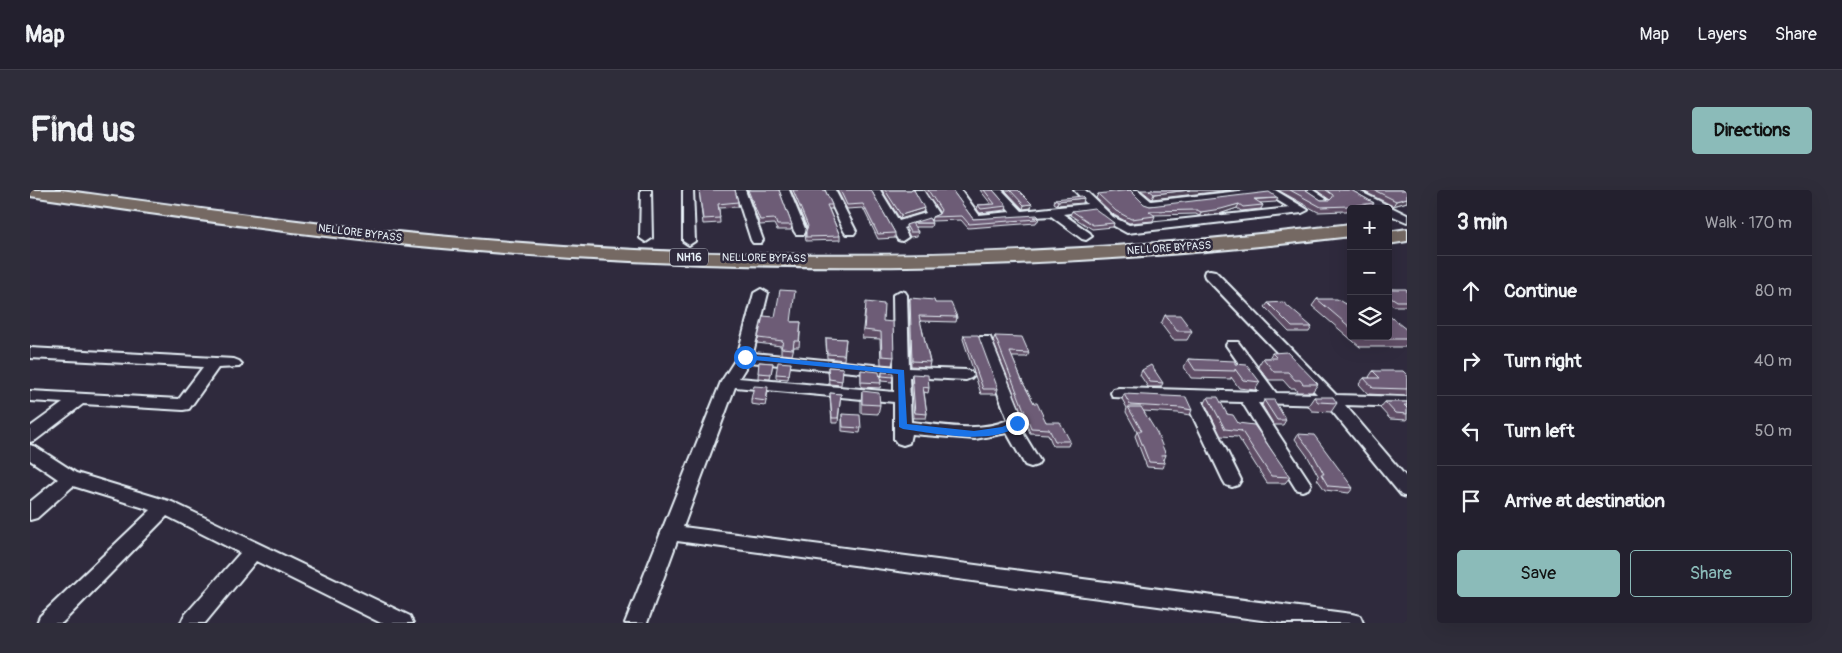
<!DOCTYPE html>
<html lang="en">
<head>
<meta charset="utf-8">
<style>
  body { margin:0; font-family:Pangolin,sans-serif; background:#2f2d3a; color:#f1f3f6 }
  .controls { position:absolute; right:15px; top:15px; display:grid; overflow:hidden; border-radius:5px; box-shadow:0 5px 20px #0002 }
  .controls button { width:45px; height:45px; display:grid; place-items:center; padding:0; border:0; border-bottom:1px solid #403e4a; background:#23202e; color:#f1f3f6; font:25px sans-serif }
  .stop { position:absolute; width:15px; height:15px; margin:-11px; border:4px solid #1a73e8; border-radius:50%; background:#fff }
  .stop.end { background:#1a73e8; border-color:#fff; box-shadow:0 1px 5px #0008 }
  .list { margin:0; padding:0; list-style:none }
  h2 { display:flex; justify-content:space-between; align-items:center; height:65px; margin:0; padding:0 20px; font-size:21px }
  h2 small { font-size:16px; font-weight:400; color:#a3a3aa }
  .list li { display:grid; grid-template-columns:32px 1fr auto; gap:15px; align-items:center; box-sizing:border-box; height:70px; padding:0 20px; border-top:1px solid #403e4a }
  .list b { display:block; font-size:19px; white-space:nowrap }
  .list em { font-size:16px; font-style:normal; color:#a3a3aa }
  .actions { display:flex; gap:10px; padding:15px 20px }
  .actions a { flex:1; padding:11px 0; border:1px solid #8bbbb9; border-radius:5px; text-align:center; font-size:18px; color:#8bbbb9 }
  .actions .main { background:#8bbbb9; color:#111 }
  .icon { flex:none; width:28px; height:28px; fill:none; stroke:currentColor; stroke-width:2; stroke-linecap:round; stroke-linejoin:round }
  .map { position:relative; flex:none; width:1377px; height:433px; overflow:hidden; border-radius:5px }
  header { display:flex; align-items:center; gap:30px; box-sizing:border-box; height:70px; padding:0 25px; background:#23202e; border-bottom:1px solid #403e4a }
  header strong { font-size:24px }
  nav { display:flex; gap:28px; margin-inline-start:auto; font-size:18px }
  .intro { display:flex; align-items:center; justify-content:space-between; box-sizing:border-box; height:120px; padding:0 30px }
  h1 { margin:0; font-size:35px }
  .button { padding:12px 22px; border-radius:5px; background:#8bbbb9; color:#111; font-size:18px; font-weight:700 }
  main { display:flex; gap:30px; padding:0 30px }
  aside { flex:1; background:#23202e; border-radius:5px; box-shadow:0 5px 20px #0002 }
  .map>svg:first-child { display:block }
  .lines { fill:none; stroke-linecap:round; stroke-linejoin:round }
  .minor-casing { stroke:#e8f1f8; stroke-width:4 }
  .trunk-casing { stroke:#e8f1f8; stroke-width:4 }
  .minor { fill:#2f2a3d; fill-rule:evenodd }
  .trunk { fill:#756964; fill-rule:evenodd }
  .wall { fill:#5e4e65; stroke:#e8f1f8 }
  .shaded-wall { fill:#4c4053; stroke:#e8f1f8 }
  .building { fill:#6d5b76; stroke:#e8f1f8 }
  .route { fill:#1a73e8 }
  .labels { text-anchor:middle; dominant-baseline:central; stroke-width:5; stroke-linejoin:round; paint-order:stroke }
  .far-street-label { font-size:11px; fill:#e8f1f8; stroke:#2f2a3d }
  .shield { fill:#2f2a3d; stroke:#b0b5c0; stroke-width:1 }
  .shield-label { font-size:11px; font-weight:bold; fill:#e8f1f8 }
</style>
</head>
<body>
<header>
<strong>Map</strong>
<nav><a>Map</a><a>Layers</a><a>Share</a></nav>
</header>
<div class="intro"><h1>Find us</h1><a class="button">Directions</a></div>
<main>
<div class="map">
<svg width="1377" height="433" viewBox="0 0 1377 433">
  <rect width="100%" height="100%" fill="#2f2a3d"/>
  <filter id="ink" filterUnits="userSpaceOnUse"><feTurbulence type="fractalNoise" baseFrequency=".02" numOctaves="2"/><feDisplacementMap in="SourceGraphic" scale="10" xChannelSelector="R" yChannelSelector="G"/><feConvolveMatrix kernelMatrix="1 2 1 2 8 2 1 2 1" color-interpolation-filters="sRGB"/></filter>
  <g filter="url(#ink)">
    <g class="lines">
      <g class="minor-casing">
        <path id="minor" d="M611 0H621L622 48 616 52 610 48Z
          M653 0H663L665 51 659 55 653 51Z
          M705 0H715L733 50 731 53H723L721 50Z
          M749 0H759L776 41 774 44H766L764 41Z
          M795 0H805L826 41 824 44H816L814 41Z
          M840 0H850L869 31 896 23 883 0H893L909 25 907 27 873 38 878 47 872 51 868 50Z
          M920 0H931L949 25 980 22 961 0H972L992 21 1057 14 1044 0H1055L1083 27 1099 35 1260 18 1237 4 1118 18 1114 17 1097 0H1108L1121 11 1218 0H1245L1278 20 1272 23 1097 43 1075 31 1063 20 1033 24 1060 43 1062 46 1056 50 1052 49 1021 26 942 31Z
          M1270 0H1283L1299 11 1297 13H1289Z
          M1314 0H1327L1377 25V32L1358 24V19H1346Z
          M1180 80 1185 81 1306 205 1377 207V217L1315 215 1377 288V307L1371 305 1297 215 1228 213 1281 294 1278 299 1272 301 1266 299 1212 212 1172 211 1211 290 1208 295 1202 297 1196 295 1193 290 1155 210 1083 207 1081 203 1083 199 1089 198 1229 202 1196 155 1198 152H1208L1246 203 1287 204 1175 87 1174 84 1175 81Z
          M731 99 738 103 723 163 864 177 863 105 870 101 875 102 877 105 879 178 936 180 941 182 944 185 941 188 936 190 879 187 881 232C913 235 947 243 978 230L948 150 950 147H960L995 233 990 238 1010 271 1007 275 1001 277 995 275 977 243 945 249 881 244 879 253 873 255 867 253 864 249V212L705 197 653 337 1322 424 1330 426 1333 433H1253L647 351 617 433H595L691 192 707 167 724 103ZM719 172 864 186V202L709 188Z
          M0 158 204 169 209 171 212 174 209 177 188 178 159 219 153 220 53 214 6 250 0 252V237L33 213 0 211V201L149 209 173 177 0 168Z
          M0 255 6 257 46 283 142 312 380 426 383 433H351L226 371 175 433H151L154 426 210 363 137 326 32 433H7L10 426 121 320 43 296 7 328 0 330V312L28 289 0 270Z"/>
      </g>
      <g class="trunk-casing">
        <path id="trunk" d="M0 0H31C164 18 298 37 431 48 727 74 1027 70 1321 34V46C1028 82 731 85 436 60 290 48 145 27 0 6Z
          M1377 39V51L1358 54V42Z"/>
      </g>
      <use href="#minor" class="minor"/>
      <use href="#trunk" class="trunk"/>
    </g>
    <path class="wall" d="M669 0H705L708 12V17L689 18 690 33 673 34Z
      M717 0H749L762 35 761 40H747L744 34 730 35Z
      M761 0H795L802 15V19H799L810 46V50L776 51 775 45 776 41 777 38Z
      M807 0H841L865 43V48L848 49 833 18 817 19Z
      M852 0H884L893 22 870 29Z
      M894 0H922L943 29 1009 27 1008 31H1007L1006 33 938 38 931 30 901 31 902 27 909 24 910 23Z
      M950 0H963L977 16 976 20 950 23 947 19 948 15 961 14Z
      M975 0H988L1001 18 993 19Z
      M1111 0H1201L1122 9Z
      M1248 0H1276L1291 10H1300L1286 0H1321L1344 13 1341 18 1321 19V20L1316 21 1288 22Z
      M1331 0H1377V12L1363 16Z
      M1068 4 1120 16 1248 8 1246 12 1230 13 1233 15 1231 19 1211 21 1207 18 1189 24 1169 26 1166 24 1123 25 1125 26 1123 31 1099 33 1084 25 1066 8Z
      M1025 9 1053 13 1027 15 1024 13Z
      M1042 21 1084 33 1083 37 1062 39 1040 25Z
      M883 33H902L901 37H885L888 42 887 46 880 47 876 39V35Z
      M1358 99 1377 100V116H1364L1358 112Z
      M880 108 905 113 927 127 926 132 890 131 900 172 899 177 881 176 879 112Z
      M1287 109 1315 114H1321V146H1358L1377 140V157H1330L1282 116Z
      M1238 113 1282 137 1279 142H1259L1235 117Z
      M835 120 853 131 864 167 862 175 851 174 850 149 832 148Z
      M1135 125 1162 141 1157 150H1143L1131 134Z
      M761 132H771L769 157H764L762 165 751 164V156L727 153 728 148Z
      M934 145 968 199 966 204H951L933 149Z
      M965 146 999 163 997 167H982L993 193 1004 213 1016 232 1040 251 1038 256H1023L1018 244 1000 243 963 151Z
      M796 148 816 149 814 170 797 168 796 153Z
      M1242 163 1288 194 1282 202H1267L1265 198H1260L1253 190H1239L1228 176 1233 168H1239Z
      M1158 169 1205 174 1230 192 1225 200 1209 198 1201 187V189L1161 188 1154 177Z
      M729 172 743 173 740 189 728 188Z
      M761 173 758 189 746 188V184Z
      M798 177 813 178 811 195 799 194 798 181Z
      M831 180 851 193 850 198 831 197Z
      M1112 180 1133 193 1131 197H1118L1110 185Z
      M1343 181 1377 185V206L1338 204 1329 194 1334 188H1340L1339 187Z
      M852 182 863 187 862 192 851 191Z
      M882 184 899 198 898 203 894 202 897 224 896 228H884L881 189Z
      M832 201 850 215 848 224 831 223V211Z
      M738 202 735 216 721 214V209Z
      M800 203 811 204 808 233H802L800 208Z
      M1094 204 1162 220 1160 225 1148 223 1113 221 1136 265 1134 270 1135 273 1133 278 1117 277 1105 246 1107 242 1096 222 1097 218 1092 209Z
      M1178 207 1208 233 1260 287 1255 293H1237L1208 247 1191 246 1175 213Z
      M1284 207 1307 213 1301 222 1282 221 1278 216Z
      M1234 210 1256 230 1253 235H1244L1232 215Z
      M1355 212H1377V230L1360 229 1350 218Z
      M812 224 831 238 830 243 812 241Z
      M1268 244 1323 298 1319 303 1295 300 1287 289 1289 287 1278 267 1265 249Z"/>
    <path class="shaded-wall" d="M1160 0H1201L1122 9 1124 4Z
      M1054 8 1053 13 1027 15 1028 11Z
      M1377 8V12L1363 16 1366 11Z
      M1002 14 1001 18 993 19 994 15Z
      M1209 14 1207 18 1189 24 1169 26 1171 22Z
      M894 18 893 22 870 29 871 25Z"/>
    <path class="building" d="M669 0H705L708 12 688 14 690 28 673 29Z
      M718 0H749L762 35H747L745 29 730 30Z
      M763 0H795L802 15H797L810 46 776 47V41L778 36Z
      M810 0H841L865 43 848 44 833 14 817 15Z
      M855 0H884L894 18 871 25Z
      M898 0H922L943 29 1007 25 1009 27H1004L1007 29 939 34 932 26 902 27 909 24 911 20Z
      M954 0H963L977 16 951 19 948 15 965 14Z
      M980 0H988L1002 14 994 15Z
      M1100 0 1114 14 1120 16 1239 2 1248 8 1224 9 1233 15 1213 17 1209 14 1191 19 1171 22 1167 20 1119 21 1125 26 1101 29 1086 21 1068 4Z
      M1119 0H1160L1124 4Z
      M1260 0H1276L1291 10H1300L1303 7V5L1296 0H1321L1344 13 1319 16 1291 17Z
      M1344 0H1377V8L1366 11Z
      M1052 6 1054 8 1028 11 1025 9Z
      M1064 18 1084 33 1063 35 1042 21Z
      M899 28 902 33H883Z
      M882 33 888 42H880L876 35Z
      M1358 99H1376L1377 100V111H1367L1358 105Z
      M750 100 765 101 761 132H771L769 151H764L763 159 751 158 753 151 728 148 733 126 745 127Z
      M880 108 904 110 905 113H921L927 127 889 126 900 172 882 171Z
      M1287 109H1307L1315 114H1321V138Z
      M836 112 854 114 853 131 863 132 864 167 852 166 851 142 834 140Z
      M1253 112 1282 137H1262L1238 113Z
      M1135 125H1150L1162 141H1147Z
      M1358 125 1377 140V149H1334L1331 146H1358Z
      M934 145H948L968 199H953Z
      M965 146 992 147 999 163 980 162 993 193 1004 213H1007L1016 232H1030L1040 251H1025L1019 239 1001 238Z
      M796 148 816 149 814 165 797 164Z
      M1257 162 1288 194H1273L1270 190H1265L1258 182H1244L1233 168H1247L1242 163Z
      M1158 169 1205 171V174L1217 175 1230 192 1213 190 1205 179V181L1165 180Z
      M729 172 743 173 741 184 728 183Z
      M748 172 761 173 759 185 746 184Z
      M1121 175 1133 193 1120 192 1112 180Z
      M798 177 813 178 812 191 799 189Z
      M831 180 849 182 851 193 831 192Z
      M1343 181H1373L1377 185V199L1343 198 1334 188H1350Z
      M852 182 863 183V187L852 186Z
      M882 184 898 185 899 198 893 197 897 224 885 223Z
      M724 196 738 197 736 211 721 209Z
      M832 201 849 203 850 215 832 214Z
      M800 203 811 204 808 228H802Z
      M1094 204 1156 207 1162 220 1151 218 1100 215Z
      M1178 207H1188L1197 224 1203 225 1208 233 1224 235 1260 287 1241 286 1211 240 1212 241 1195 239Z
      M1284 207H1303L1307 213 1288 212Z
      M1234 210H1244L1256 230H1247Z
      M1355 212H1377V215H1374L1377 218V224L1365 223Z
      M1098 217H1111L1127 243 1136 265H1131L1135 273 1119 272 1107 241H1112Z
      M812 224 830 225 831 238 813 237Z
      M1268 244 1284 245 1323 298 1298 296 1291 284H1294L1282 262Z"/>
  </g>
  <path class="route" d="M715 165 874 180 877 234 944 241 972 237 987 230 991 233C968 257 903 243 873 239L869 237 868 184 713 169V166Z"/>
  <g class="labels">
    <g class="far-street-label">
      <text transform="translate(330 43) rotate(7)">NELLORE BYPASS</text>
      <text transform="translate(1139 58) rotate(-4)">NELLORE BYPASS</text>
      <text transform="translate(734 68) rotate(1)">NELLORE BYPASS</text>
    </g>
    <rect class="shield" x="640" y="58.5" width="38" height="17" rx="4"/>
    <g class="shield-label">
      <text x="659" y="67">NH16</text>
    </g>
  </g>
</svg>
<div class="controls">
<button>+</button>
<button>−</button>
<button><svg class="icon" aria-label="layers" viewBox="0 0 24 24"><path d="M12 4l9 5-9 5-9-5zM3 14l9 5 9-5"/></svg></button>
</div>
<div class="stop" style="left:715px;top:167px"></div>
<div class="stop end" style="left:987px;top:233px"></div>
</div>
<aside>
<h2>3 min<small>Walk · 170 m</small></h2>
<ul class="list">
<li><svg class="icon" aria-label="ahead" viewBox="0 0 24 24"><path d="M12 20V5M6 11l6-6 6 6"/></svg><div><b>Continue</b></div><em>80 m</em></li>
<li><svg class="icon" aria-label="right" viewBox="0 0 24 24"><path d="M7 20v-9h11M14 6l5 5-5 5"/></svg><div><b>Turn right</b></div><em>40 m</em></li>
<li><svg class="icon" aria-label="left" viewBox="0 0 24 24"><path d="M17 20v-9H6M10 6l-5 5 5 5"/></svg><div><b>Turn left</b></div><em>50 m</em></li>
<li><svg class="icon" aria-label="arrive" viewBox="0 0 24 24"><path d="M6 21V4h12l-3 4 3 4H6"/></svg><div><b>Arrive at destination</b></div></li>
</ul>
<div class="actions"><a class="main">Save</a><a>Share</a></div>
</aside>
</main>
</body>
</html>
